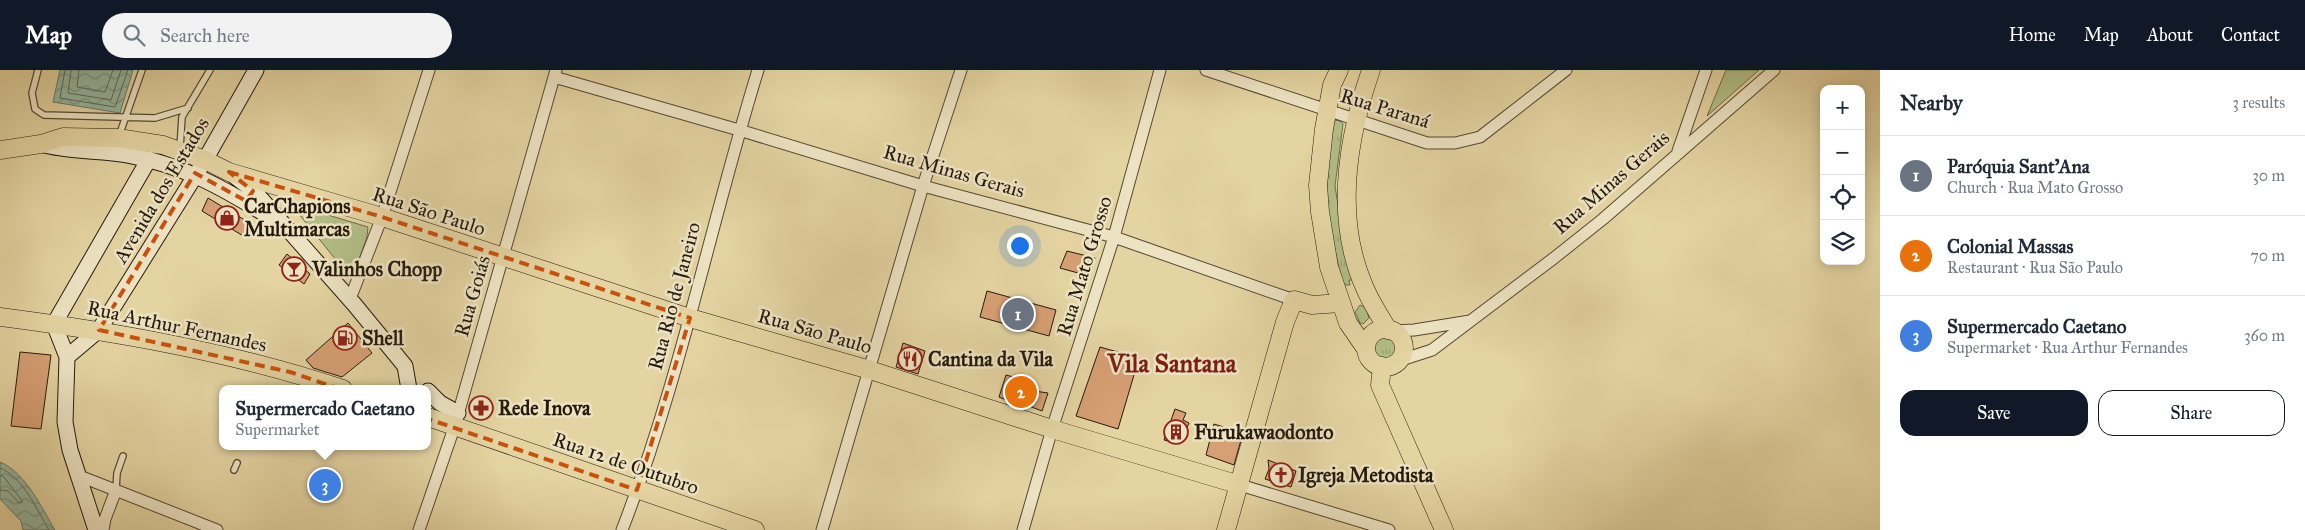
<!DOCTYPE html>
<html lang="en">
<head>
<meta charset="utf-8">
<style>
  body { margin:0; font-family:"IM FELL Great Primer",serif; background:#f2f2f3; color:#1f2937 }
  .controls { position:absolute; right:15px; top:15px; display:grid; overflow:hidden; border-radius:10px; box-shadow:0 2px 12px #0003 }
  .controls button { width:45px; height:45px; display:grid; place-items:center; padding:0; border:0; border-bottom:1px solid #e0e1e3; background:#fff; color:#1f2937; font:25px sans-serif }
  .you { position:absolute; left:1019px; top:175px; width:18px; height:18px; margin:-12px; border:4px solid #fff; border-radius:50%; background:#1a73e8; box-shadow:0 0 0 8px #1a73e833 }
  .badge { display:grid; place-items:center; width:32px; height:32px; border-radius:50%; background:#111827; color:#fff; font-size:16px; font-weight:700 }
  .pin { position:absolute; translate:-50% -50%; border:2px solid #fff; box-shadow:0 1px 5px #0006 }
  .popup { position:absolute; left:219px; top:315px; width:212px; height:65px; box-sizing:border-box; display:grid; place-content:center; border-radius:10px; background:#fff; filter:drop-shadow(0 1px 4px #0005); font-size:16px; white-space:nowrap; color:#747a83 }
  .popup b { font-size:19px; color:#1f2937 }
  .popup::after { content:''; position:absolute; left:50%; top:100%; margin-left:-10px; border:10px solid transparent; border-top-color:#fff }
  .list { margin:0; padding:0; list-style:none }
  h2 { display:flex; justify-content:space-between; align-items:center; height:65px; margin:0; padding:0 20px; font-size:21px }
  h2 small { font-size:16px; font-weight:400; color:#747a83 }
  .list li { display:grid; grid-template-columns:32px 1fr auto; gap:15px; align-items:center; box-sizing:border-box; height:80px; padding:0 20px; border-top:1px solid #e0e1e3 }
  .list b { display:block; font-size:19px; white-space:nowrap }
  .list p { margin:0; font-size:16px; white-space:nowrap; color:#747a83 }
  .list em { font-size:16px; font-style:normal; color:#747a83 }
  .actions { display:flex; gap:10px; padding:15px 20px }
  .actions a { flex:1; padding:11px 0; border:1px solid #111827; border-radius:15px; text-align:center; font-size:18px; color:#111827 }
  .actions .main { background:#111827; color:#fff }
  .icon { flex:none; width:28px; height:28px; fill:none; stroke:currentColor; stroke-width:2; stroke-linecap:round; stroke-linejoin:round }
  .map { position:relative; flex:none; width:1880px; height:460px; overflow:hidden }
  header { display:flex; align-items:center; gap:30px; box-sizing:border-box; height:70px; padding:0 25px; background:#111827; color:#fff }
  header strong { font-size:24px }
  nav { display:flex; gap:28px; margin-inline-start:auto; font-size:18px }
  .search { width:350px; height:45px; background:#f2f2f3; display:flex; align-items:center; gap:12px; box-sizing:border-box; padding:0 18px; border-radius:28px; color:#747a83; font-size:19px }
  main { display:flex }
  aside { flex:1; background:#fff }
  .map>svg:first-child { display:block }
  .grass { fill:url(#grass-tufts); stroke:#6c6c4a }
  .park { fill:#b2bd86; stroke:#6c6c4a }
  .water { fill:url(#water-waves); stroke:#687967 }
  .lines { fill:none; stroke-linecap:round; stroke-linejoin:round }
  .shore { stroke:#5d6958; stroke-width:1 }
  .building { fill:#d79f74; stroke:#251a0d }
  .lane-casing { stroke:#554832; stroke-width:8 }
  .street-casing { stroke:#554832; stroke-width:13 }
  .secondary-casing { stroke:#251a0d; stroke-width:17 }
  .primary-casing { stroke:#251a0d; stroke-width:19 }
  .lane { stroke:#ede3c3; stroke-width:5.5 }
  .street { stroke:#ede3c3; stroke-width:11 }
  .secondary { stroke:#ede3c3; stroke-width:15 }
  .primary { stroke:#e4d4a2; stroke-width:18 }
  .marked { fill:none; stroke:#cb500c; stroke-width:4; stroke-dasharray:10 6; stroke-linejoin:round }
  .labels { text-anchor:middle; dominant-baseline:central; stroke-width:5; stroke-linejoin:round; paint-order:stroke }
  .street-label { font-size:20px; fill:#251a0d; stroke:#ede3c3 }
  .poi-label { font-size:20px; font-weight:bold; fill:#251a0d; stroke:#ede3c3; text-anchor:start }
  .district-label { font-size:25px; font-weight:bold; fill:#7a1f14; stroke:#ede3c3 }
</style>
</head>
<body>
<header>
<strong>Map</strong>
<div class="search"><svg class="icon" aria-label="search" viewBox="0 0 24 24"><circle cx="10" cy="10" r="6"/><path d="M15 15l6 6"/></svg>Search here</div>
<nav><a>Home</a><a>Map</a><a>About</a><a>Contact</a></nav>
</header>
<main>
<div class="map">
<svg width="1880" height="460" viewBox="0 0 1880 460">
  <defs>
    <pattern id="grass-tufts" width="24" height="20" patternUnits="userSpaceOnUse" patternTransform="scale(1.25)"><rect width="24" height="20" fill="#b2bd86"/><path d="M3 7l-1-3M5 7V3M7 7l1-3M15 17l-1-3M17 17v-4M19 17l1-3" fill="none" stroke="#99a272"/></pattern>
    <pattern id="water-waves" width="16" height="10" patternUnits="userSpaceOnUse" patternTransform="scale(1.25)"><rect width="16" height="10" fill="#95b8a3"/><path d="M0 5q4-4 8 0t8 0" fill="none" stroke="#799583"/></pattern>
  </defs>
  <rect width="100%" height="100%" fill="#e4d4a2"/>
  <filter id="stains"><feTurbulence type="fractalNoise" baseFrequency=".004" numOctaves="4"/><feColorMatrix values="0 0 0 0 .2 0 0 0 0 .09 0 0 0 0 .02 0 0 0 .5 -.17"/></filter>
  <radialGradient id="worn" r=".72"><stop offset=".6" stop-color="#630" stop-opacity="0"/><stop offset="1" stop-color="#630" stop-opacity=".3"/></radialGradient>
  <path class="grass" d="M1335 50 1340 51 1343 54 1335 116 1345 178 1353 210H1349L1350 215H1343L1328 152 1325 113 1331 52Z
    M1360 235 1366 238 1369 248 1363 254 1360 253 1355 242Z
    M1372 278a13 13 0 1 1 26 0a13 13 0 1 1-26 0Z"/>
  <path class="park" d="M1726 0H1759L1707 46Z
    M308 139 368 157 367 167 355 201H345L298 143 300 140Z"/>
  <path class="water" d="M60 0H133L120 43 53 32Z
    M0 392C26 403 41 437 55 460H23L21 451 0 429Z"/>
  <g class="lines">
    <path class="shore" d="M65 0 60 28 115 37 128 0
      M71 0 68 23 111 30 121 0
      M79 0 77 17 105 22 113 0
      M0 398C23 407 37 440 49 460
      M0 405 4 407 23 432 19 433 8 421 0 420"/>
  </g>
  <path class="building" d="M208 128 253 155 245 167 202 141Z
    M1067 181 1095 188 1089 206 1060 198Z
    M287 184 310 204 304 214 279 195Z
    M987 221 1056 240 1049 266 980 247Z
    M348 253 372 283 342 307 313 298 306 290Z
    M903 273 925 281 918 304 896 297Z
    M1100 277 1139 288 1118 359 1076 346Z
    M20 282 51 285 41 359 11 356Z
    M1006 305 1033 312 1034 321 1048 323 1042 341 1029 336 1025 338 999 327Z
    M1175 339 1186 343 1183 350 1189 353 1180 374 1164 370Z
    M1214 354 1243 363 1234 395 1206 385Z
    M1268 390 1296 401 1291 417 1265 409 1269 399Z"/>
  <g class="lines">
    <g class="lane-casing">
      <path id="lane" d="M38 0 32 23 35 39 44 45 155 48 188 38
        M119 66 142 0
        M180 78 182 47 210 0
        M234 400 237 393
        M116 420 117 403 123 386"/>
    </g>
    <g class="street-casing">
      <path id="street" d="M1206 0 1427 73H1455L1480 67 1566 0
        M554 7 739 60 923 116 1114 167 1294 230
        M1678 81 1706 0
        M350 229 382 147 429 0
        M1393 261 1414 260 1470 251
        M1398 291 1432 280 1554 188 1603 149 1774 0
        M77 405 217 460
        M1240 415 1389 460
        M103 460 105 449 116 420
        M419 460 455 355 556 0
        M622 460C680 311 711 152 758 0
        M822 460 923 116 961 0
        M1023 460 1052 359 1114 167 1160 0"/>
    </g>
    <g class="secondary-casing">
      <path id="secondary" d="M41 74C69 82 99 80 128 85 183 95 223 118 270 147
        M233 105 254 121 354 234 405 296 409 319
        M67 287 99 260 205 90 256 0
        M428 321 440 333 458 343
        M96 460 70 380 65 352 67 287 54 254 149 89"/>
    </g>
    <g class="primary-casing">
      <path id="primary" d="M1339 0 1332 15 1324 59 1318 115 1320 142 1329 197 1348 253 1366 279
        M1371 0C1347 69 1334 147 1364 216 1370 231 1380 246 1388 260
        M0 80 41 74 63 67 118 68 163 75 205 90 229 102 382 147 690 248 870 300 1052 359 1240 415
        M0 247C116 262 232 282 343 319
        M1366 278a19 19 0 1 1 38 0a19 19 0 1 1-38 0Z
        M1382 296 1380 315 1444 460
        M428 347 755 460
        M1226 460 1285 252 1294 230 1312 235 1341 233"/>
    </g>
    <use href="#lane" class="lane"/>
    <use href="#street" class="street"/>
    <use href="#secondary" class="secondary"/>
    <use href="#primary" class="primary"/>
  </g>
  <path class="marked" d="M229 102 382 147 690 248 637 420 290 302 99 260 195 103 246 131 253 121Z"/>
  <defs>
    <g id="shop-ring" transform="scale(1.25)"><circle r="9.5" fill="#ede3c3" stroke="#8f2418" stroke-width="1.5"/><path d="M-5-2.5h2.3a2.7 3.5 0 0 1 5.4 0H5L5.5 6h-11ZM-1.5-2.5h3a1.5 2.3 0 0 0-3 0Z" fill="#8f2418"/></g>
    <g id="bar-ring" transform="scale(1.25)"><circle r="9.5" fill="#ede3c3" stroke="#8f2418" stroke-width="1.5"/><path d="M-6-5H6L.8 .8V4.5H3.5V6h-7V4.5H-.8V.8Z" fill="#8f2418"/></g>
    <g id="fuel-ring" transform="scale(1.25)"><circle r="9.5" fill="#ede3c3" stroke="#8f2418" stroke-width="1.5"/><path d="M-5.5-6h7V0h2V4h1.3V-2.5L3-4.5l.8-.8L6-3V5H2.5V1h-1V6h-7ZM-4.2-4.7v3.2H.2V-4.7Z" fill="#8f2418"/></g>
    <g id="restaurant-ring" transform="scale(1.25)"><circle r="9.5" fill="#ede3c3" stroke="#8f2418" stroke-width="1.5"/><path d="M-5-6h1v4h1v-4h1v4h1v-4h1v5L-1.5 .5V6h-2V.5L-5-1ZM5-6V6H3V1.5H1.5Q1.5-4 5-6Z" fill="#8f2418"/></g>
    <g id="pharmacy-ring" transform="scale(1.25)"><circle r="9.5" fill="#ede3c3" stroke="#8f2418" stroke-width="1.5"/><path d="M-2-6h4v4h4v4h-4v4h-4v-4h-4v-4h4Z" fill="#8f2418"/></g>
    <g id="building-ring" transform="scale(1.25)"><circle r="9.5" fill="#ede3c3" stroke="#8f2418" stroke-width="1.5"/><path d="M-4-6H4V6H1V3H-1V6H-4ZM-2.5-4.3h1.7v1.8h-1.7ZM.8-4.3h1.7v1.8H.8ZM-2.5-1h1.7V.8h-1.7ZM.8-1h1.7V.8H.8Z" fill="#8f2418"/></g>
    <g id="church-ring" transform="scale(1.25)"><circle r="9.5" fill="#ede3c3" stroke="#8f2418" stroke-width="1.5"/><path d="M-1.2-6h2.4v3.5h3.3v2.4h-3.3V6h-2.4V-.1h-3.3v-2.4h3.3Z" fill="#8f2418"/></g>
  </defs>
  <g fill-rule="evenodd">
    <use href="#shop-ring" x="227" y="148"/>
    <use href="#bar-ring" x="294" y="199"/>
    <use href="#fuel-ring" x="345" y="268"/>
    <use href="#restaurant-ring" x="910" y="289"/>
    <use href="#pharmacy-ring" x="481" y="338"/>
    <use href="#building-ring" x="1176" y="362"/>
    <use href="#church-ring" x="1281" y="405"/>
  </g>
  <g class="labels">
    <g class="street-label">
      <text transform="translate(1385 38) rotate(17)">Rua Paraná</text>
      <text transform="translate(954 101) rotate(16)">Rua Minas Gerais</text>
      <text transform="translate(1611 112) rotate(-41)">Rua Minas Gerais</text>
      <text transform="translate(161 120) rotate(-59)">Avenida dos Estados</text>
      <text transform="translate(429 141) rotate(18)">Rua São Paulo</text>
      <text transform="translate(1084 196) rotate(-73)">Rua Mato Grosso</text>
      <text transform="translate(472 226) rotate(-74)">Rua Goiás</text>
      <text transform="translate(674 226) rotate(-75)">Rua Rio de Janeiro</text>
      <text transform="translate(177 256) rotate(12)">Rua Arthur Fernandes</text>
      <text transform="translate(815 261) rotate(16)">Rua São Paulo</text>
      <text transform="translate(626 393) rotate(19)">Rua 12 de Outubro</text>
    </g>
    <g class="poi-label">
      <text x="244" y="136">CarChapions<tspan x="244" dy="23">Multimarcas</tspan></text>
      <text x="312" y="199">Valinhos Chopp</text>
      <text x="362" y="268">Shell</text>
      <text x="928" y="289">Cantina da Vila</text>
      <text x="498" y="338">Rede Inova</text>
      <text x="1194" y="362">Furukawaodonto</text>
      <text x="1298" y="405">Igreja Metodista</text>
    </g>
    <g class="district-label">
      <text x="1172" y="293">Vila Santana</text>
    </g>
  </g>
  <rect width="100%" height="100%" filter="url(#stains)"/>
  <rect width="100%" height="100%" fill="url(#worn)"/>
</svg>
<div class="controls">
<button>+</button>
<button>−</button>
<button><svg class="icon" aria-label="locate" viewBox="0 0 24 24"><circle cx="12" cy="12" r="6"/><path d="M12 2v4M12 18v4M2 12h4M18 12h4"/></svg></button>
<button><svg class="icon" aria-label="layers" viewBox="0 0 24 24"><path d="M12 4l9 5-9 5-9-5zM3 14l9 5 9-5"/></svg></button>
</div>
<div class="you"></div>
<div class="pin badge" style="left:1018px;top:244px;background:#6b7280">1</div>
<div class="pin badge" style="left:1021px;top:322px;background:#e8710a">2</div>
<div class="pin badge" style="left:325px;top:415px;background:#3f7fe0">3</div>
<div class="popup"><b>Supermercado Caetano</b>Supermarket</div>
</div>
<aside>
<h2>Nearby<small>3 results</small></h2>
<ul class="list">
<li><span class="badge" style="background:#6b7280">1</span><div><b>Paróquia Sant'Ana</b><p>Church · Rua Mato Grosso</p></div><em>30 m</em></li>
<li><span class="badge" style="background:#e8710a">2</span><div><b>Colonial Massas</b><p>Restaurant · Rua São Paulo</p></div><em>70 m</em></li>
<li><span class="badge" style="background:#3f7fe0">3</span><div><b>Supermercado Caetano</b><p>Supermarket · Rua Arthur Fernandes</p></div><em>360 m</em></li>
</ul>
<div class="actions"><a class="main">Save</a><a>Share</a></div>
</aside>
</main>
</body>
</html>
